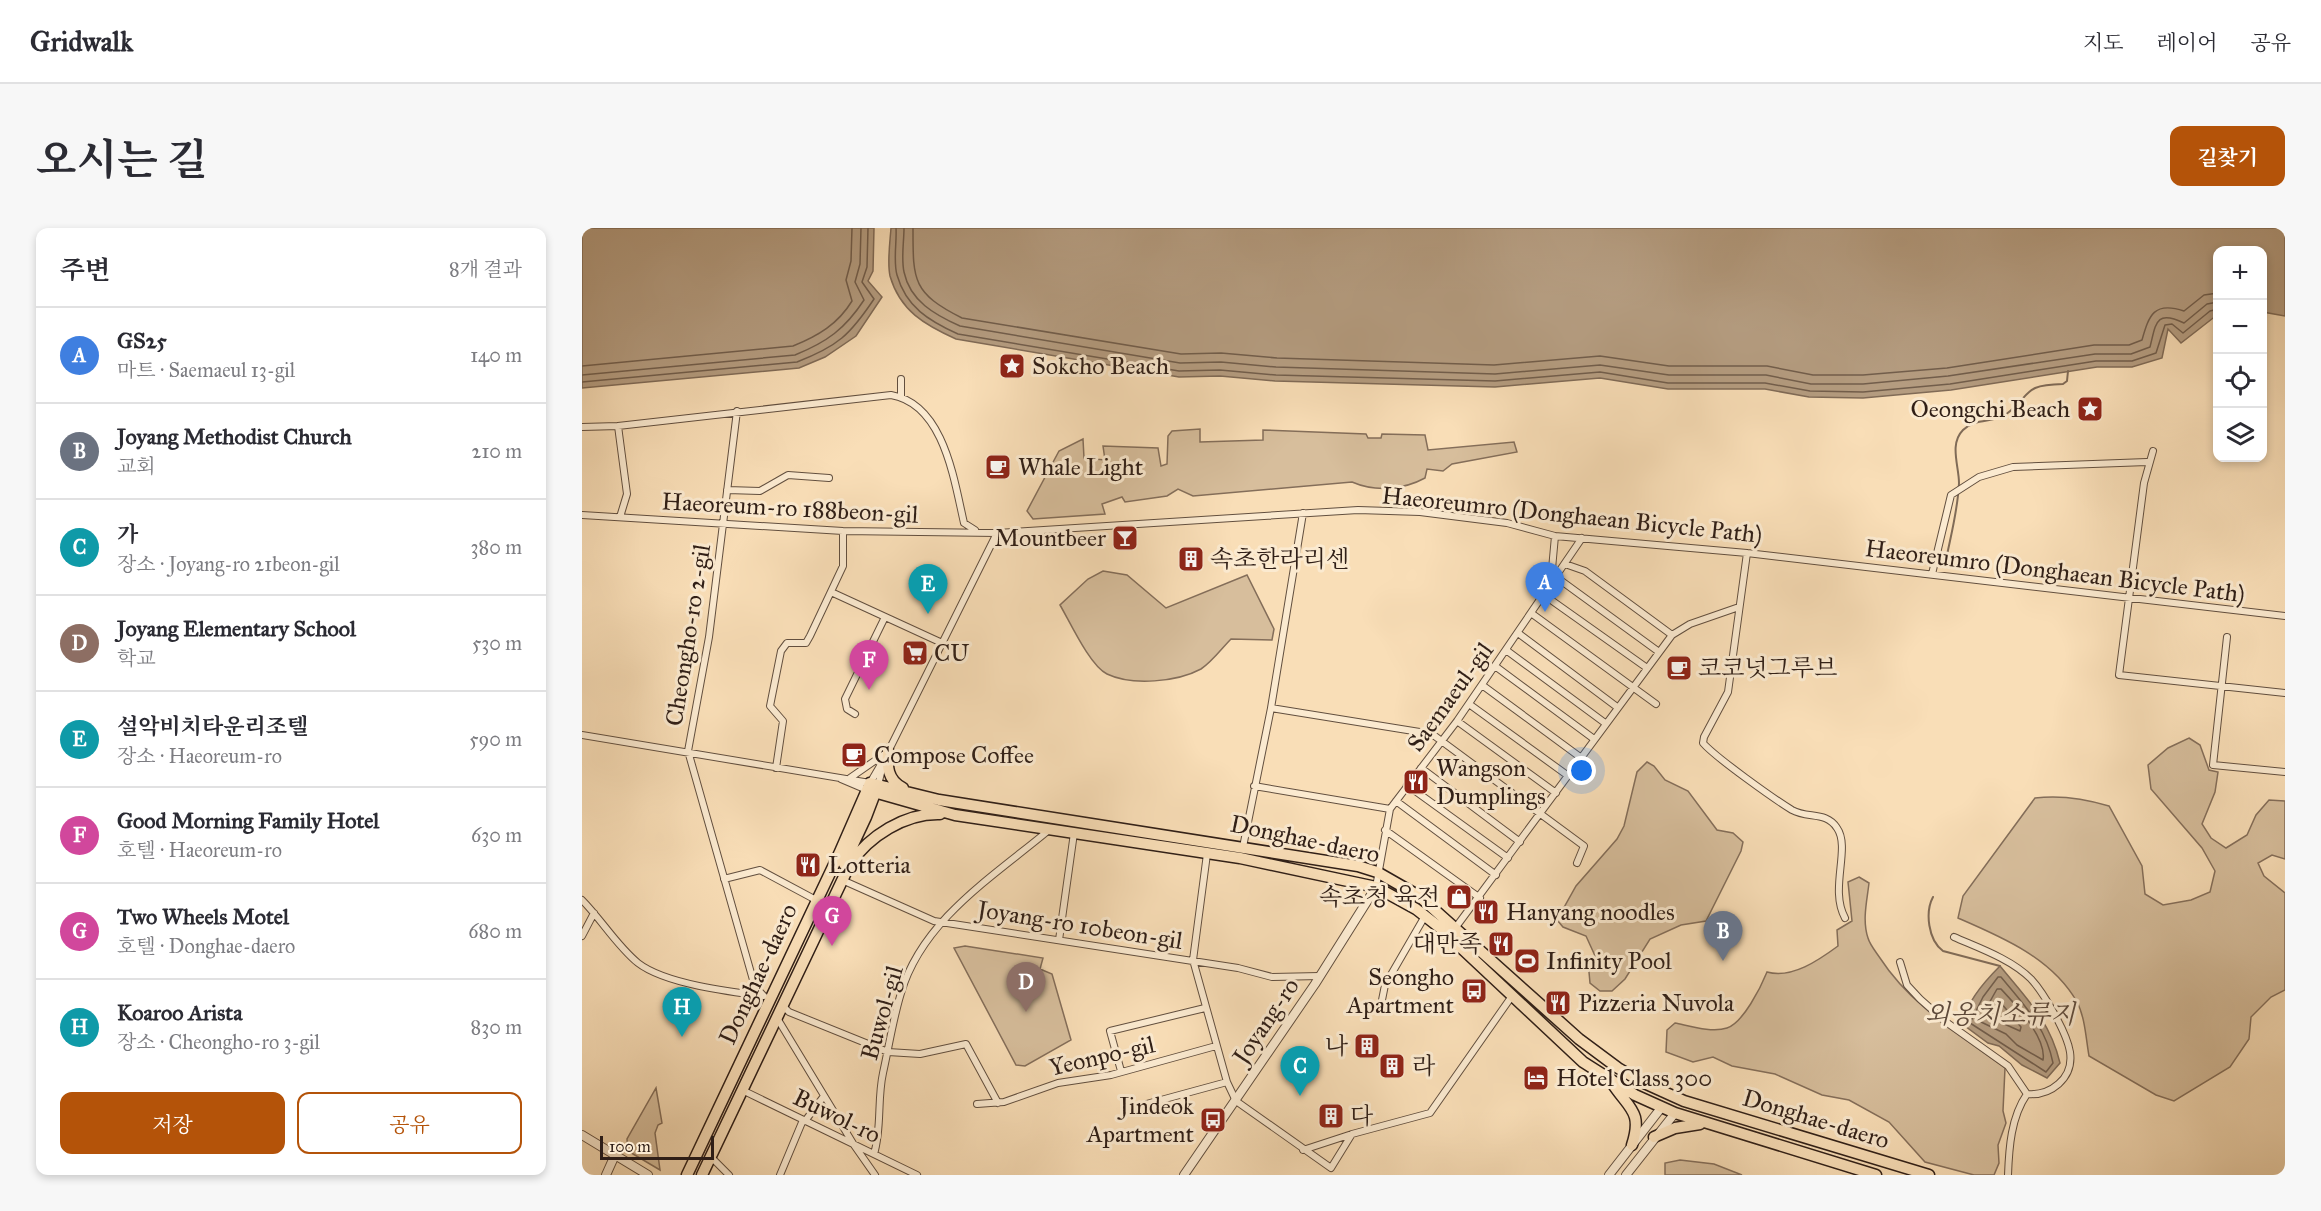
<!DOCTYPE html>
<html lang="ko">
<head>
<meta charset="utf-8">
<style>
  body { margin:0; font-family:"IM FELL Great Primer","Noto Serif KR",serif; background:#f7f7f7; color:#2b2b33 }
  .controls { position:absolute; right:18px; top:18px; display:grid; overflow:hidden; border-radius:12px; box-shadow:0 3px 9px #0003 }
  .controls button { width:54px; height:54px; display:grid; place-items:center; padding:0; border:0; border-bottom:2px solid #e1e1e2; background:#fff; color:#2b2b33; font:30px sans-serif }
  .scale { position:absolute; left:18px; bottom:15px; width:114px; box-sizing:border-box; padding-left:6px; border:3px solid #301f17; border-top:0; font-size:16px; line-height:21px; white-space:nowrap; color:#301f17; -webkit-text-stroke:4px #fbead0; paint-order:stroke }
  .you { position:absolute; left:1000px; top:543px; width:21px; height:21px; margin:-15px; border:4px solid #fff; border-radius:50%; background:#1a73e8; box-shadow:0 0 0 9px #1a73e833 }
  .badge { display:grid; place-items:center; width:39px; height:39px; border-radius:50%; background:#b45309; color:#fff; font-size:20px; font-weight:700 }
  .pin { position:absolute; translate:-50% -50px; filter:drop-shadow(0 2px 3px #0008) }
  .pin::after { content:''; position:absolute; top:32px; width:21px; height:18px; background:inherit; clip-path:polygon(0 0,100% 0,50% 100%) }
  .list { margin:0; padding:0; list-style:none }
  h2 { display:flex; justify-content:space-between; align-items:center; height:78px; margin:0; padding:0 24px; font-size:26px }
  h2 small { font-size:20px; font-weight:400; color:#7c7c81 }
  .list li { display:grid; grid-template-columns:39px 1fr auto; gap:18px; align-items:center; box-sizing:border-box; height:96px; padding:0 24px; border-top:2px solid #e1e1e2 }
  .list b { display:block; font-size:22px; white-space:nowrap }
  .list p { margin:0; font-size:20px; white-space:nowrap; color:#7c7c81 }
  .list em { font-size:20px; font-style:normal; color:#7c7c81 }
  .actions { display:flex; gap:12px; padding:18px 24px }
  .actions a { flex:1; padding:14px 0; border:2px solid #b45309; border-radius:12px; text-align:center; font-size:21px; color:#b45309 }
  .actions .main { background:#b45309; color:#fff }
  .icon { flex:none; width:33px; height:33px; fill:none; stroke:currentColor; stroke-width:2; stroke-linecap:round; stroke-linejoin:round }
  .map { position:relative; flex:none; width:1703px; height:947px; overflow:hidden; border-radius:12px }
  header { display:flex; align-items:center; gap:36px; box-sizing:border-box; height:84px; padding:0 30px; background:#fff; border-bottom:2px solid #e1e1e2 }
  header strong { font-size:28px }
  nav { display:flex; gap:33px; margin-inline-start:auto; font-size:21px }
  .intro { display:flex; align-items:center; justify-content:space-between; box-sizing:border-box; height:144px; padding:0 36px }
  h1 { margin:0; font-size:42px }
  .button { padding:15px 27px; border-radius:12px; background:#b45309; color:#fff; font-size:21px; font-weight:700 }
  main { display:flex; gap:36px; padding:0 36px }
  aside { flex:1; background:#fff; border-radius:12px; box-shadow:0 3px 9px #0003 }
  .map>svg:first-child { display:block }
  .green { fill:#d7be9c; stroke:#846e5a; stroke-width:1.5 }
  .water { fill:#b59d81; stroke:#806b57; stroke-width:1.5 }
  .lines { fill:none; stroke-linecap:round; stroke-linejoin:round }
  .shore { stroke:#725e4c; stroke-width:1.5 }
  .stream { stroke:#806b57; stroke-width:2 }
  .minor-casing { stroke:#624f3f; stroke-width:8 }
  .tertiary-casing { stroke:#624f3f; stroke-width:10 }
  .primary-casing { stroke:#301f17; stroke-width:13 }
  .minor { stroke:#fbead0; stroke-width:6 }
  .tertiary { stroke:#fbead0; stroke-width:8 }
  .primary { stroke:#f9deb7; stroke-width:10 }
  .labels { text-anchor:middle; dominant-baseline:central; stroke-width:6; stroke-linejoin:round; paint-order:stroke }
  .poi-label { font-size:24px; fill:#301f17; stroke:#fbead0; text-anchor:start }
  .street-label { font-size:24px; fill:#301f17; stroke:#fbead0 }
  .water-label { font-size:26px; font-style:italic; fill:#5f4b3c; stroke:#fbead0 }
</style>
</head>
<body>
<header>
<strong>Gridwalk</strong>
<nav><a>지도</a><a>레이어</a><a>공유</a></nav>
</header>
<div class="intro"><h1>오시는 길</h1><a class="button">길찾기</a></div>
<main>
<aside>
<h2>주변<small>8개 결과</small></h2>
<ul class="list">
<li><span class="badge" style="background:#3f7fe0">A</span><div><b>GS25</b><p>마트 · Saemaeul 13-gil</p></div><em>140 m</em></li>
<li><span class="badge" style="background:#6b7280">B</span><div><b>Joyang Methodist Church</b><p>교회</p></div><em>210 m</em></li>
<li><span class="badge" style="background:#0f9aa8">C</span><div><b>가</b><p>장소 · Joyang-ro 21beon-gil</p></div><em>380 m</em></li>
<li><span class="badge" style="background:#8d6e63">D</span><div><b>Joyang Elementary School</b><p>학교</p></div><em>530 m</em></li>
<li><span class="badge" style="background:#0f9aa8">E</span><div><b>설악비치타운리조텔</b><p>장소 · Haeoreum-ro</p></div><em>590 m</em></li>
<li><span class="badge" style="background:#d1479c">F</span><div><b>Good Morning Family Hotel</b><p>호텔 · Haeoreum-ro</p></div><em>630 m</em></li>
<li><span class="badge" style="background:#d1479c">G</span><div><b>Two Wheels Motel</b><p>호텔 · Donghae-daero</p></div><em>680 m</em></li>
<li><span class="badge" style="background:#0f9aa8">H</span><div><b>Koaroo Arista</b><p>장소 · Cheongho-ro 3-gil</p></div><em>830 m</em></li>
</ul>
<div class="actions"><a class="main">저장</a><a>공유</a></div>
</aside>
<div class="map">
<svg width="1703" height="947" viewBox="0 0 1703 947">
  <rect width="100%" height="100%" fill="#f9deb7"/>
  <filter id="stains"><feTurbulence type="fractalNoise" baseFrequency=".00333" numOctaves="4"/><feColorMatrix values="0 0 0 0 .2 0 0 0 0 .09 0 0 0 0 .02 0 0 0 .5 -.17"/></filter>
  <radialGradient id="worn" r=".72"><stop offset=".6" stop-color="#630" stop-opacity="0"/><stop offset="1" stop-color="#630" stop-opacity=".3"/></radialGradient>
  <path class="green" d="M618 201V214L681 212V202L784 206 786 210H799L800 206 843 207 846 222 932 214 935 224 870 236 861 243 845 241 843 250C821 262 793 264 770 254L611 268 596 261 585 268 543 274 540 269 520 276 523 286 451 291 445 283 477 223 501 211 502 230 523 232 521 218 576 220 579 238 585 236 586 208 590 203Z
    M521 343 545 347 584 380 665 347 692 401 690 412 649 411C640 420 630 434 619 441 595 454 550 458 525 446 508 438 488 394 478 377L506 351Z
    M1607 510 1618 517 1627 542 1636 544 1633 564 1620 596 1629 610 1644 620 1665 607 1674 587 1687 572 1703 573V631L1690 627 1676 635 1682 648 1703 665V762L1689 769 1669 789 1667 811 1648 839 1592 873 1574 867 1507 828C1504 811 1503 789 1495 774 1470 730 1420 709 1376 690L1381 668 1453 570C1477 567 1504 571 1527 578L1560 638 1563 666 1581 677 1609 672 1628 664 1633 643 1620 620 1569 561 1566 537 1586 520Z
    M1065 534 1072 538 1083 552 1106 563 1135 602 1151 605 1161 614 1159 623 1124 693 1099 697 1068 711 1043 751 1030 763H1018L1008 755 1007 744 1014 730 1004 708 981 699 975 692 994 658 1035 611 1042 598 1055 544Z
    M1277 649 1287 655C1285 673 1280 692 1286 710 1288 717 1294 724 1298 730 1329 778 1379 807 1423 840L1421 883 1424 895 1416 917 1417 935 1412 947H1392L1343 934 1307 894 1267 872 1240 867 1193 846 1150 838 1131 829 1111 834 1084 824 1085 802 1093 795C1108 798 1130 805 1145 800 1161 795 1179 759 1185 744 1210 751 1237 732 1256 718L1255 702 1270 693 1266 654Z
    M383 718 461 730 458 741 470 746 489 812 443 838 434 837 372 720Z
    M74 860 80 895 76 897 73 905 78 942 46 923 45 911Z
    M1098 932 1132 936 1160 947H1083V935Z"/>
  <path class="water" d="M0 0H292L291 43 286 53 300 69 274 108 243 129 217 140 0 160Z
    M309 0H1703V88L1681 84 1680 22H1636L1635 87 1599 115 1586 101 1580 130 1550 139H1515L1369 162 1281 170 1227 169 1183 161H1086L1018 150 913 159 693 153 638 148 597 149 374 111C343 97 318 83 308 48 305 34 308 14 309 0Z
    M1418 738C1445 771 1468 793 1478 835L1465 850 1440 837 1417 818 1406 815 1383 798C1379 778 1405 751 1418 738Z"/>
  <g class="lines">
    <path class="shore" d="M314 0C315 14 311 33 315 47 324 79 347 93 376 106L597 143 638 142 694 147 913 153 1018 144 1086 155H1183L1228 163 1281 164 1368 156 1514 133H1550L1574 125 1583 97 1590 96 1601 105 1628 83 1636 81
      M322 0C322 14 319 30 322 44 328 73 353 87 378 98L598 135 639 134 694 139 913 146 1018 137 1087 147H1184L1229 156H1281L1366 148 1513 126H1549L1568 119C1574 96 1573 81 1602 95L1625 76 1636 74
      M331 0C331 52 330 65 380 90L599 126 639 125 695 130 912 137 1018 128 1087 138H1185L1231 147H1281L1365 140 1512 117H1547L1560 112C1567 87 1572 73 1602 83L1622 67 1636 65
      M0 138 211 118C236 108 256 96 270 73L264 52 269 33 270 0
      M0 147 213 127C245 114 263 101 282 72L273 54 278 36 279 0
      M0 154 215 134C256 118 268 107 292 71L280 54 285 39 286 0
      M1416 749H1419C1442 777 1464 799 1471 835L1464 844 1388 795 1401 769Z
      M1415 761H1419C1434 777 1465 810 1461 832L1435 817 1424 806 1397 793Z
      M1419 775 1439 799 1438 803 1409 790 1415 777Z"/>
    <path class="stream" d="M1363 337C1368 310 1376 283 1377 255 1377 238 1367 216 1381 202 1393 190 1411 195 1423 187 1451 167 1438 157 1481 156L1485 153 1486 143
      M1351 669C1343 684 1346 712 1361 723L1418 738"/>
    <g class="minor-casing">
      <path id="minor" d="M319 151V169
        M155 183 127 409 106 523 173 759 181 767
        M36 198 45 266 38 289
        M0 199 36 198 309 167C362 176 372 252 382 295L393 302
        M1571 223 1562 255 1537 447 1703 465
        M145 262 178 263 206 247 247 250
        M0 287 261 303 415 305 776 282 838 284 925 295 973 308 1165 325 1703 388
        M1165 325 1146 464 1122 509 1121 515C1133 529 1192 571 1210 582 1226 591 1244 583 1255 600 1269 620 1247 661 1263 690
        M983 336 1003 343 1090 407
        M1350 346 1369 267 1397 249 1431 239 1565 234
        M974 349 1077 424
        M972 351 970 341 973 308
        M249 364 360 415
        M962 367 1065 440
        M949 385 1074 476
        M936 405 1035 479
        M1645 409 1631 537 1703 544
        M924 422 1023 495
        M913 438 1012 511
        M900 457 998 529
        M887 476 985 547
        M689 480 850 506 1002 618 995 635
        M273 486 265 481 263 471 303 389
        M875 493 974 565
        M0 507 288 555 305 526 415 305
        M194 540 201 493 188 478 199 423 205 415H224L228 408 261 338V303
        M839 540 938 614
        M268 550 301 527
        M259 551 285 562
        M296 557 302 533
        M825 557 926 630
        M672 558 808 581
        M814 573 914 647
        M803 602 898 670
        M661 619 689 480 721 285
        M625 626 611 732 645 854 654 873 749 940 770 906 848 885 930 768
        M142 651 178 642 234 672
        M260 652 352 693 656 740 690 749 738 748
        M794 659 808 581 875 493 1000 310
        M0 672C19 691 35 718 56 735 83 756 149 764 182 768
        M874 699 1090 407 1108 396 1157 379
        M0 708 12 685
        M1372 709C1397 720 1429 731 1449 751 1462 765 1485 805 1488 824 1492 851 1468 868 1445 866 1429 889 1427 920 1426 947
        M477 712 492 605
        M1318 734 1325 757 1338 771 1364 794 1426 838 1445 866
        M200 777 207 784 306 824 338 826 384 816 416 875
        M799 777 803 757 843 688
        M195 790 272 917 293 947
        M539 843 528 803 623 780
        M160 862 335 947
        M395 876 422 874 476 855 529 847 634 818
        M557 878 645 854
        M223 893 242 868
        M721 922 770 906
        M292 926C300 900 295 872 301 845 307 818 311 791 319 765 340 692 412 648 467 602
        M129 929 147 947
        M198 947 221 892"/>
    </g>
    <g class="tertiary-casing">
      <path id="tertiary" d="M0 907 66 947
        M24 947 33 927
        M602 947 733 756 794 659
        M1027 947 1079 880
        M1044 947 1093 885"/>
    </g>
    <g class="primary-casing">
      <path id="primary" d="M306 522C305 538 305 552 321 560
        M285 562 373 587 658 630 794 659 834 681 857 699 1001 834 1053 867 1093 885 1294 947
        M262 636 284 589 295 560
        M1030 855C1047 881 1061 883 1050 917
        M1072 909 1093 900 1118 896
        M105 947 257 626 288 555 357 572 776 638 795 644 837 668 997 811 1036 840 1060 854 1102 873 1347 947
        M120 947 268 636C287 608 323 585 358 586"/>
    </g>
    <use href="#minor" class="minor"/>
    <use href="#tertiary" class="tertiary"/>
    <use href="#primary" class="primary"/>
  </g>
  <defs>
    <g id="sight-square" transform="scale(1.35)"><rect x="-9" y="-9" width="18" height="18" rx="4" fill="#8f2418" stroke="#fbead0"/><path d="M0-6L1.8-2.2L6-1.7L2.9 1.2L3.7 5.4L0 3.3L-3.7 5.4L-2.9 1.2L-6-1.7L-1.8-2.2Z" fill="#fff"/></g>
    <g id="cafe-square" transform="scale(1.35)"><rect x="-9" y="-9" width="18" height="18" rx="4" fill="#8f2418" stroke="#fbead0"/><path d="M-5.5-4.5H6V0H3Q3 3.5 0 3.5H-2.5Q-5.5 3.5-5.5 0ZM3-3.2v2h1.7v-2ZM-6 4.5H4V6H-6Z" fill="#fff"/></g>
    <g id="bar-square" transform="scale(1.35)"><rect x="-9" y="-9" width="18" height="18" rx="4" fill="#8f2418" stroke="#fbead0"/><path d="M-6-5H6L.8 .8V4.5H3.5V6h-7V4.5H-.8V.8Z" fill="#fff"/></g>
    <g id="building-square" transform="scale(1.35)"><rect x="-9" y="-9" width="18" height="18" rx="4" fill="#8f2418" stroke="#fbead0"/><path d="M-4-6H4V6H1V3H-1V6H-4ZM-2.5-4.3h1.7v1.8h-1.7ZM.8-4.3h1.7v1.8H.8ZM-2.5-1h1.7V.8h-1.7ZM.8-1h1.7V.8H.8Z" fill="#fff"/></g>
    <g id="supermarket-square" transform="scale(1.35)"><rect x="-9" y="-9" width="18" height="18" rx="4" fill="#8f2418" stroke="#fbead0"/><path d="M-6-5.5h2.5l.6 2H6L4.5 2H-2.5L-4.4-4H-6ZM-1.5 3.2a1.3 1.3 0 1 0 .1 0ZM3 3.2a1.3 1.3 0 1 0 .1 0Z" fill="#fff"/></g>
    <g id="restaurant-square" transform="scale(1.35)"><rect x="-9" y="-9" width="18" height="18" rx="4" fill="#8f2418" stroke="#fbead0"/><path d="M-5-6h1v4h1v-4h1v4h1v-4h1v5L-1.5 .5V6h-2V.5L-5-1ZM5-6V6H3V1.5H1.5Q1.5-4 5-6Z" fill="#fff"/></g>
    <g id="shop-square" transform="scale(1.35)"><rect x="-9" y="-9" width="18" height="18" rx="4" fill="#8f2418" stroke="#fbead0"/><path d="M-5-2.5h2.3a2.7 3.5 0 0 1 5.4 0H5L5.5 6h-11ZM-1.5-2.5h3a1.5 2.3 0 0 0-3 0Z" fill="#fff"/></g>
    <g id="stadium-square" transform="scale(1.35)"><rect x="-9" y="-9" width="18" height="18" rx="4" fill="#8f2418" stroke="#fbead0"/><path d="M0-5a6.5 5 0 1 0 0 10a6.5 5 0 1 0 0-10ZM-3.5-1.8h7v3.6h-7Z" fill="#fff"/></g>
    <g id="bus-square" transform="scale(1.35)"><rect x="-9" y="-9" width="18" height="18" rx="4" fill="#8f2418" stroke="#fbead0"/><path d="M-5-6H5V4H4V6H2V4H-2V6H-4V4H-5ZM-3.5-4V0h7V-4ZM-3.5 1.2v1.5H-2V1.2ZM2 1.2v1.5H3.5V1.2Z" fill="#fff"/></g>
    <g id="hotel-square" transform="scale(1.35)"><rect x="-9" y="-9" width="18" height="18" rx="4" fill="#8f2418" stroke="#fbead0"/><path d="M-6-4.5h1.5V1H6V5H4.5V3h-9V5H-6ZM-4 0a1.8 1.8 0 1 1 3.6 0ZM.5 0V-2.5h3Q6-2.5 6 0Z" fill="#fff"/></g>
  </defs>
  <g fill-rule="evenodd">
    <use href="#sight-square" x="430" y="138"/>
    <use href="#sight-square" x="1508" y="181"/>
    <use href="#cafe-square" x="416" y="239"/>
    <use href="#bar-square" x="543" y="310"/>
    <use href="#building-square" x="609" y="331"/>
    <use href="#supermarket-square" x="333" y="425"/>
    <use href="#cafe-square" x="1097" y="440"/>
    <use href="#cafe-square" x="272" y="527"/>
    <use href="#restaurant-square" x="834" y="554"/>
    <use href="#restaurant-square" x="226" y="637"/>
    <use href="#shop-square" x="877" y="669"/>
    <use href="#restaurant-square" x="904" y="684"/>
    <use href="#restaurant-square" x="919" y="716"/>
    <use href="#stadium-square" x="945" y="733"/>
    <use href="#bus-square" x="892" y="763"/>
    <use href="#restaurant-square" x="976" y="775"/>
    <use href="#building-square" x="785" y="818"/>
    <use href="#building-square" x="810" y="838"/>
    <use href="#hotel-square" x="954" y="850"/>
    <use href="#building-square" x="749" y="888"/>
    <use href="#bus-square" x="631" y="892"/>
  </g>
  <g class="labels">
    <g class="poi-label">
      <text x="450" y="138">Sokcho Beach</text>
      <text x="1488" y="181" text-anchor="end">Oeongchi Beach</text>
      <text x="436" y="239">Whale Light</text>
      <text x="524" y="310" text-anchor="end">Mountbeer</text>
      <text x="628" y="331">속초한라리센</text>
      <text x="352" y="425">CU</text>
      <text x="1116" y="440">코코넛그루브</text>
      <text x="292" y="527">Compose Coffee</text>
      <text x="854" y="540">Wangson<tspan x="854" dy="28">Dumplings</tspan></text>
      <text x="246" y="637">Lotteria</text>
      <text x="858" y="669" text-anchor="end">속초청 육전</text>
      <text x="924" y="684">Hanyang noodles</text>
      <text x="900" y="716" text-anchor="end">대만족</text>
      <text x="964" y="733">Infinity Pool</text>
      <text x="872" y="749" text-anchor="end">Seongho<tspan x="872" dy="28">Apartment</tspan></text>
      <text x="996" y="775">Pizzeria Nuvola</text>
      <text x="766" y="818" text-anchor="end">나</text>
      <text x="830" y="838">라</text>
      <text x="974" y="850">Hotel Class 300</text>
      <text x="612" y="878" text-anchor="end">Jindeok<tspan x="612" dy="28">Apartment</tspan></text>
      <text x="768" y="888">다</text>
    </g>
    <g class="street-label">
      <text transform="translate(208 280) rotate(3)">Haeoreum-ro 188beon-gil</text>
      <text transform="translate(990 287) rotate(6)">Haeoreumro (Donghaean Bicycle Path)</text>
      <text transform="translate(1473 343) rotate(7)">Haeoreumro (Donghaean Bicycle Path)</text>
      <text transform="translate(106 407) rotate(-81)">Cheongho-ro 2-gil</text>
      <text transform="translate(868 469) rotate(-54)">Saemaeul-gil</text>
      <text transform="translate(723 611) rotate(12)">Donghae-daero</text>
      <text transform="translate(498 697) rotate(9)">Joyang-ro 10beon-gil</text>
      <text transform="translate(176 746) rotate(-65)">Donghae-daero</text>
      <text transform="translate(300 785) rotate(-74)">Buwol-gil</text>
      <text transform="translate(684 793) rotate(-56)">Joyang-ro</text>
      <text transform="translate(520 828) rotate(-13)">Yeonpo-gil</text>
      <text transform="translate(255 888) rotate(26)">Buwol-ro</text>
      <text transform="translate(1234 891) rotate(17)">Donghae-daero</text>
    </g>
    <g class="water-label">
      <text x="1418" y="786">외옹치소류지</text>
    </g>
  </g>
  <rect width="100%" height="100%" filter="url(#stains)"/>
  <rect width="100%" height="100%" fill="url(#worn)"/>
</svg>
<div class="controls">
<button>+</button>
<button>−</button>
<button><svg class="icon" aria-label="locate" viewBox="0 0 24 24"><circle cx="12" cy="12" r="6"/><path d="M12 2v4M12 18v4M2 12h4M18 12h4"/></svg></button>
<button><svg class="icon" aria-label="layers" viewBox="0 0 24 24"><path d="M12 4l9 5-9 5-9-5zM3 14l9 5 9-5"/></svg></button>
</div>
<div class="scale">100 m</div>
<div class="you"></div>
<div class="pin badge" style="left:963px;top:384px;background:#3f7fe0">A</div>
<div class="pin badge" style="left:1141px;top:733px;background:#6b7280">B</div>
<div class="pin badge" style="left:718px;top:868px;background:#0f9aa8">C</div>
<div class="pin badge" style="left:444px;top:784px;background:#8d6e63">D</div>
<div class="pin badge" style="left:346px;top:386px;background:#0f9aa8">E</div>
<div class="pin badge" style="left:287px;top:462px;background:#d1479c">F</div>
<div class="pin badge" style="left:250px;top:718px;background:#d1479c">G</div>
<div class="pin badge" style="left:100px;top:809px;background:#0f9aa8">H</div>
</div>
</main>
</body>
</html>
